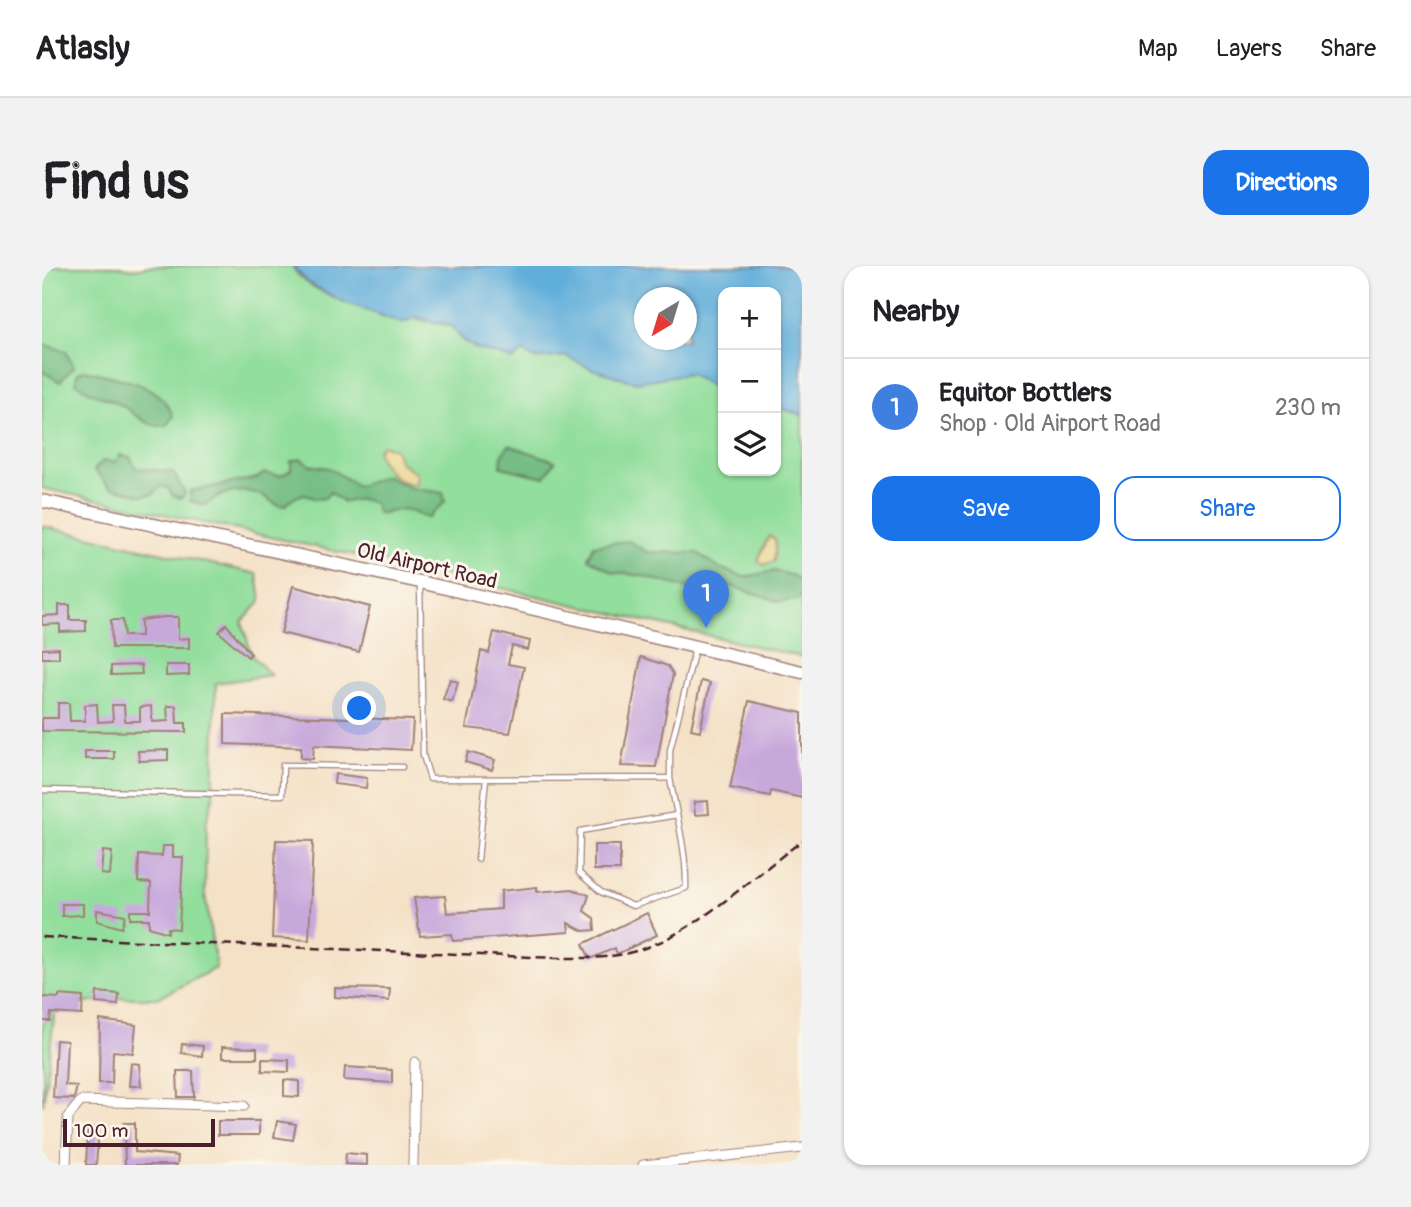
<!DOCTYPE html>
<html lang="en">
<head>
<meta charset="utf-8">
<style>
  body { margin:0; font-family:Pangolin,sans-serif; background:#f2f2f2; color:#202124 }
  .controls { position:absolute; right:21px; top:21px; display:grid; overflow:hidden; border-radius:14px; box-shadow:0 2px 5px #0004 }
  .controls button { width:63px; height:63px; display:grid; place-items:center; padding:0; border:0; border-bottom:2px solid #e0e0e0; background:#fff; color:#202124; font:35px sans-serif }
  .compass { position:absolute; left:592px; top:21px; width:63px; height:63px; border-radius:50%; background:#fff; box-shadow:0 2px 5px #0004; rotate:218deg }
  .scale { position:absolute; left:21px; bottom:18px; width:152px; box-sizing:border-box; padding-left:7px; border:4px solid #4a1f2b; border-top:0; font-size:19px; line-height:24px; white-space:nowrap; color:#4a1f2b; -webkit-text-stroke:5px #fbf7ec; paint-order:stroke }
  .you { position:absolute; left:318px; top:443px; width:24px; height:24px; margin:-18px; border:5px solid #fff; border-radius:50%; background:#1a73e8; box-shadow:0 0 0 10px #1a73e833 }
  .badge { display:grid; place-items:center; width:46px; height:46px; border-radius:50%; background:#1a73e8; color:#fff; font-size:23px; font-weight:700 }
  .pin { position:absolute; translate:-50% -58px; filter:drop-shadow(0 2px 4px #0008) }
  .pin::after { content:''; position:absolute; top:37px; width:24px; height:21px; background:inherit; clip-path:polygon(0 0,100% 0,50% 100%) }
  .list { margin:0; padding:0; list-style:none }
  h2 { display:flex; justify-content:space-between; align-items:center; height:91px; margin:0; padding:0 28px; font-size:30px }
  h2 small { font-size:23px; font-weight:400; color:#757577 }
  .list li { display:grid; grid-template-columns:46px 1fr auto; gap:21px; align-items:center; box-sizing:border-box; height:98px; padding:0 28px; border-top:2px solid #e0e0e0 }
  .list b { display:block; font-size:26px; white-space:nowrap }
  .list p { margin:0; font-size:23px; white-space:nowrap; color:#757577 }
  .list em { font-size:23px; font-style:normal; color:#757577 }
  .actions { display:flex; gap:14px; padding:21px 28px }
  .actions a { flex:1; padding:16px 0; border:2px solid #1a73e8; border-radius:21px; text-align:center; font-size:24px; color:#1a73e8 }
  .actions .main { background:#1a73e8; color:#fff }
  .icon { flex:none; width:38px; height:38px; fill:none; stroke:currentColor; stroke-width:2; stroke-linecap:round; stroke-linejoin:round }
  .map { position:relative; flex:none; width:760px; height:899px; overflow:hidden; border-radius:21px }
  header { display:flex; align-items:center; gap:42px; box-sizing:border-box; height:98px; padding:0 35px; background:#fff; border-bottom:2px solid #e0e0e0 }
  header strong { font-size:33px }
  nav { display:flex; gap:38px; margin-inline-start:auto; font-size:24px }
  .intro { display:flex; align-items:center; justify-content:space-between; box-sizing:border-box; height:168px; padding:0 42px }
  h1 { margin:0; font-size:49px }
  .button { padding:18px 32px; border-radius:21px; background:#1a73e8; color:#fff; font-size:24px; font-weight:700 }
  main { display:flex; gap:42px; padding:0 42px }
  aside { flex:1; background:#fff; border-radius:21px; box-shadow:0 2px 5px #0004 }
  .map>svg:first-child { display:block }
  .green { fill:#92de9c; stroke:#6e7e64; stroke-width:2 }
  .forest { fill:#75bd84; stroke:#606e58; stroke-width:2 }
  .sand { fill:#eeda9e; stroke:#9c7c64; stroke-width:2 }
  .water { fill:#61aeda; stroke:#566682; stroke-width:2; fill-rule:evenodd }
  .building { fill:#c7a8db }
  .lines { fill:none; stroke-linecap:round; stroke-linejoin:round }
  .service-casing { stroke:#9f8078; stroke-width:7 }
  .minor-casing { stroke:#9f8078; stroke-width:11 }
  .secondary-casing { stroke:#9f8078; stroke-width:15 }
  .service { stroke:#fff; stroke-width:4.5 }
  .minor { stroke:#fff; stroke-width:9 }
  .secondary { stroke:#fff; stroke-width:12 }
  .rail { stroke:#4a1f2b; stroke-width:2.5; stroke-dasharray:10 5; stroke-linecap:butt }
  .labels { text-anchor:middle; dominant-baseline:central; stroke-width:6; stroke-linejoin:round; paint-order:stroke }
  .street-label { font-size:21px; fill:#4a1f2b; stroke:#fbf7ec }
</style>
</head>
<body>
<header>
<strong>Atlasly</strong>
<nav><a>Map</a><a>Layers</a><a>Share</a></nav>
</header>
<div class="intro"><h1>Find us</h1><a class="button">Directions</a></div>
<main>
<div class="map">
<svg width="760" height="899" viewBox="0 0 760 899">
  <rect width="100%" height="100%" fill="#fbf7ec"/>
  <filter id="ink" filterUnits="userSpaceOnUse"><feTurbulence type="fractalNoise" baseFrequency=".0143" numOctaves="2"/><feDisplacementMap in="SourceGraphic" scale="14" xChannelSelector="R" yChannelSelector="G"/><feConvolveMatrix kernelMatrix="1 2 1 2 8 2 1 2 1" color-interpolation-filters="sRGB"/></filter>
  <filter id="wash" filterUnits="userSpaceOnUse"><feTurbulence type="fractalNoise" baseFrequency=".00686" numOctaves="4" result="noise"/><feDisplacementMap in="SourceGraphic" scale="28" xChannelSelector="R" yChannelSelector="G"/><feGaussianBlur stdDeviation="1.57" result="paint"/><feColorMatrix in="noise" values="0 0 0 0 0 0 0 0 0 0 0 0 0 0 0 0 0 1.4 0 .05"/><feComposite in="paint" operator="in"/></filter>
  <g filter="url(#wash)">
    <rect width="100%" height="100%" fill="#f4e1c6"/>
    <path class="green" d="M0 0H74L93 3 107 0H250C268 38 372 52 410 60 428 89 444 83 472 94L481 85 492 93 524 90 550 103 594 116 648 107 671 121 681 117V205H734V141L760 149V391L386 305 0 222Z
      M0 260 215 308 219 335 200 356 210 390 229 409 174 417 171 531 164 557 163 628 174 702 116 732H69L13 743 1 840Z"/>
    <path class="forest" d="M0 78 24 85 32 100 18 116 0 105Z
      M43 104C75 113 118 115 131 150L124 160C106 161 97 152 84 142 70 132 49 130 34 117L35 107Z
      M467 179 513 195 503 211 459 201 460 189Z
      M78 189 88 191 94 202 131 206 143 227 140 232 131 230 126 222 119 220 110 229H99L68 221 52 204 61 195 73 196Z
      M259 193 268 199 287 202 316 220 344 210 369 222 401 227 403 236 386 252 362 243 336 248 332 237 319 233 301 236 288 226 283 232 274 233 262 228 251 232 243 240C232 239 231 236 223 231 203 220 180 226 163 239L148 235V225L215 212 222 207 238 210 249 204V195Z
      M587 275 605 286 656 287 675 301 702 311 733 305 752 310 760 318V329L754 334 738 336 680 317 661 316 644 322 601 310 571 306 546 292 552 279Z"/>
    <path class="sand" d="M340 179 353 183 358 196 375 207 374 218C355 218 341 203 335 185Z
      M727 270 734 274 732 295 722 299 716 294C717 292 726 272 727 270Z"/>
    <path class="water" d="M250 0H760V149L734 141V26H681V117L671 121 648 107 594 116 550 103 524 90 492 93 481 85 472 94C444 83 428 89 410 60L375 51 359 57 297 34 266 16ZM603 32H645V74H603Z"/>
    <g id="blocks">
      <path class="building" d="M251 320 328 341 317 386 239 367Z
        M17 339H28V354H44V365L18 366V358L0 359V350L17 349Z
        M123 351H136V373L147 372V382H70L69 354H81L82 370H99V354Z
        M184 358 209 388 206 391 177 366Z
        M452 366 488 375 486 384 470 380 466 398 482 401 468 467 424 462 439 385 447 387Z
        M17 382V392H0V383Z
        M599 391 626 400 631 408 614 501 579 500Z
        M99 399 100 408 69 409V400Z
        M124 399H147V409L124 410Z
        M408 413 416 416 410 436 401 433Z
        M659 415 668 417 658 465 649 463Z
        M707 435 760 447V532L729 525 728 530 688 522Z
        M16 437H27L28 455H43V439L55 438 56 456 71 455 70 439H82L83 455H98V441L109 440 110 456 126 455 125 440H134L135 457H144V466L0 465V452H16Z
        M183 448 371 454 369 484 272 479 271 493 259 492V481L183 478Z
        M126 484V494L97 495 96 485Z
        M43 485H72V493H43Z
        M426 486 453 494 450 504 423 496Z
        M293 508 325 512 324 522 292 518Z
        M666 535 667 548 653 549 652 536Z
        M234 574 271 575 267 674 230 672Z
        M552 579H578V604H552Z
        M121 580H131V591H141L137 663 126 662V667L107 661V653H88V645H108L109 617 96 616 97 589 120 590Z
        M61 585 70 586 68 609 59 608Z
        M495 621V626L530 623 547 629 542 645 552 652 553 664 541 665 526 657 527 666 411 675 410 668 378 670 372 632 403 630 405 647 459 643V625Z
        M20 638H41V649L20 650Z
        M55 644 83 649 80 662 55 655Z
        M605 647 615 669 575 688 573 682 548 693 541 678Z
        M293 722 348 723 347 735 293 731Z
        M55 726 77 728 76 739 54 737Z
        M17 729 41 731 40 749 9 747 8 755H0L1 731 17 732Z
        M58 754 94 759 91 787 71 785 70 817H57Z
        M14 774 25 775 23 819 35 820 32 833 11 832Z
        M140 778 161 780 160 790 139 787Z
        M180 781 215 782V792H180Z
        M220 793 247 794V806L220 805Z
        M89 797 97 798 99 820H87Z
        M303 801 350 804V817L302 814Z
        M135 805H151L152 831H136Z
        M242 814 257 815V831L242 830Z
        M176 855H217V869H176Z
        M235 855 254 858 251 874 232 871Z
        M82 857H93V886L136 890 135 899H83Z
        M46 861 57 862 54 899H44Z
        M304 887 325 889V899L303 898Z"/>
    </g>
  </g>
  <g filter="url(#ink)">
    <use href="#blocks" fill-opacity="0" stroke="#9f8078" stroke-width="2"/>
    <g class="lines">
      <g class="service-casing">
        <path id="service" d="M378 317 381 489 388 513 628 512C634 548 645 586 644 622L591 640 559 626 537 607 538 565 635 549
          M628 512V484L653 383
          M0 524 240 529 241 499 360 501
          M436 593 444 513"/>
      </g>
      <g class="minor-casing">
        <path id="minor" d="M24 899 26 851 39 835 202 840
          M371 899 373 796
          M601 899 760 882"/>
      </g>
      <g class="secondary-casing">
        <path id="secondary" d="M0 235 378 316 760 406"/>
      </g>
      <use href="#service" class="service"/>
      <use href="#minor" class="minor"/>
      <use href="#secondary" class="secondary"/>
      <path class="rail" d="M0 671 514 692C543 692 572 693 600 683 657 664 711 610 760 575"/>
    </g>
  </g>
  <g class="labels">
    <g class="street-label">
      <text transform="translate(385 300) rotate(13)">Old Airport Road</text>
    </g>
  </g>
</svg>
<div class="controls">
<button>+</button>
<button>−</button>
<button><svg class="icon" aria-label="layers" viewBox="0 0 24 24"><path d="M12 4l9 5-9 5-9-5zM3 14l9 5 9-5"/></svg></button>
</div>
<svg class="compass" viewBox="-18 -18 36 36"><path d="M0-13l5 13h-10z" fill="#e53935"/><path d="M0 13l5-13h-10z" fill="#757577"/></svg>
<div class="scale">100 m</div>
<div class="you"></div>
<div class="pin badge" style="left:664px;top:362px;background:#3f7fe0">1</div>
</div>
<aside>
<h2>Nearby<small></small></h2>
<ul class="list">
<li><span class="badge" style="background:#3f7fe0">1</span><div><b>Equitor Bottlers</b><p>Shop · Old Airport Road</p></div><em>230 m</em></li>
</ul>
<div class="actions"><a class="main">Save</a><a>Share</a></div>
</aside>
</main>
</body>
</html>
